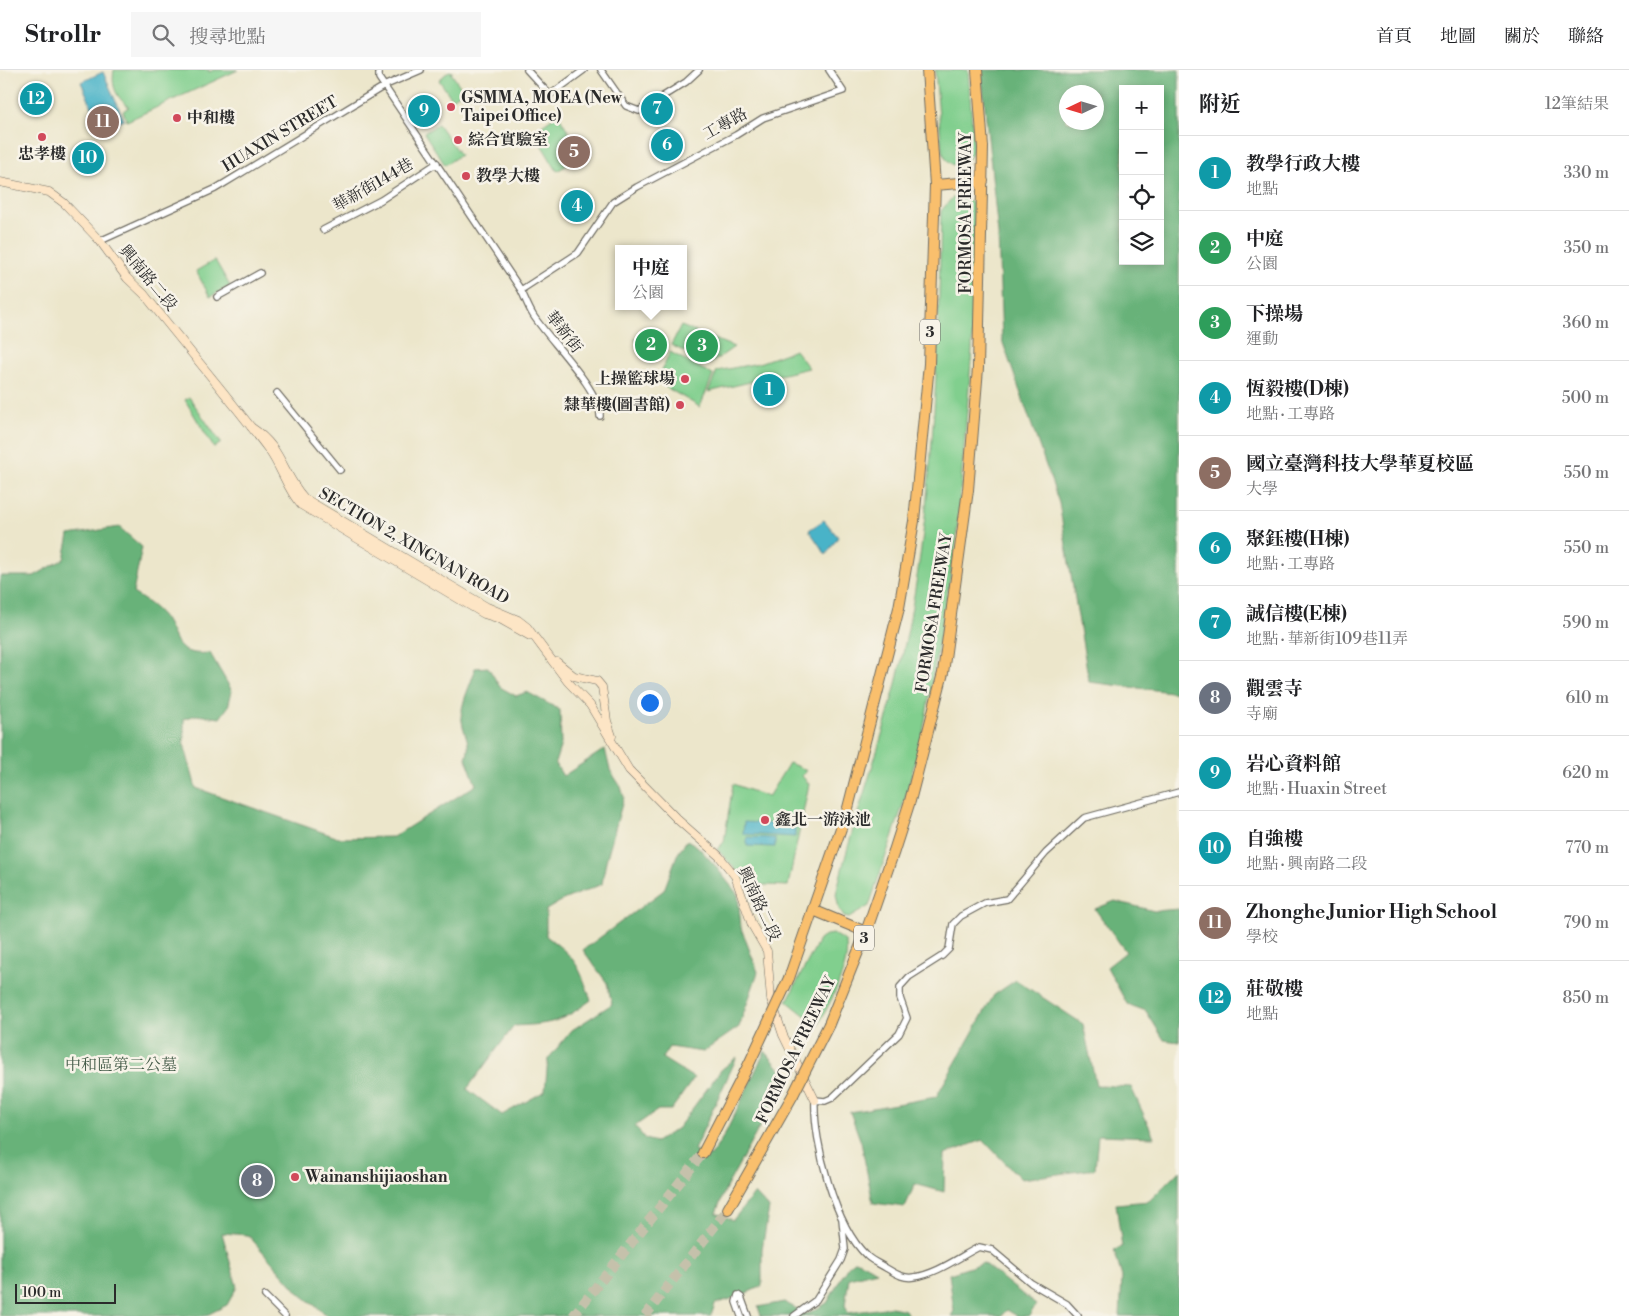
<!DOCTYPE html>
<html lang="zh-TW">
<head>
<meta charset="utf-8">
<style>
  body { margin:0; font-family:"Libre Bodoni","Noto Serif TC",serif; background:#f6f6f6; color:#202124 }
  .controls { position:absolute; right:15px; top:15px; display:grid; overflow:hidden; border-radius:0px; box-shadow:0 2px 8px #0003 }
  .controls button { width:45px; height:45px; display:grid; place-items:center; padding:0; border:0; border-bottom:1px solid #e0e0e0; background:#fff; color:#202124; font:25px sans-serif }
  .compass { position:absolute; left:1059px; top:15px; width:45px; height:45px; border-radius:50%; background:#fff; box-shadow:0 2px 8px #0003; rotate:266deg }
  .scale { position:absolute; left:15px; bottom:12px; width:101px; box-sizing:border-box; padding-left:5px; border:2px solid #2b2b2b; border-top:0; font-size:14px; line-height:18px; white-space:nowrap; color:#2b2b2b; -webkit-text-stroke:4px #f7f3e8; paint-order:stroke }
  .you { position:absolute; left:649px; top:632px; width:18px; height:18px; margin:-12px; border:4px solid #fff; border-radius:50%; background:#1a73e8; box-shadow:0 0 0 8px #1a73e833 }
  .badge { display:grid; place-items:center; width:32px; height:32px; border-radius:50%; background:#2563eb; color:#fff; font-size:16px; font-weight:700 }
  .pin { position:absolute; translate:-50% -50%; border:2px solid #fff; box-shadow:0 1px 5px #0006 }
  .popup { position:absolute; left:615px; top:175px; width:72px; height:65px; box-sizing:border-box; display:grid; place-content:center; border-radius:0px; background:#fff; filter:drop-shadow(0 1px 4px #0005); font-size:16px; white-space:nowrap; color:#757577 }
  .popup b { font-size:19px; color:#202124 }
  .popup::after { content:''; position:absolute; left:50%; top:100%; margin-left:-10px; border:10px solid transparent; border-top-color:#fff }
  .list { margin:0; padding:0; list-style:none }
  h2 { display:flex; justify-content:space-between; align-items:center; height:65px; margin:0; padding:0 20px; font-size:21px }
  h2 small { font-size:16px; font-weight:400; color:#757577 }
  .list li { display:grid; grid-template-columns:32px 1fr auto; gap:15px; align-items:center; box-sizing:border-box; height:75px; padding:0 20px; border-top:1px solid #e0e0e0 }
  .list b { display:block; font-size:19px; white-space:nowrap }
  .list p { margin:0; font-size:16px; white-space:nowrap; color:#757577 }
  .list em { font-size:16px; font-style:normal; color:#757577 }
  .icon { flex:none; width:28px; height:28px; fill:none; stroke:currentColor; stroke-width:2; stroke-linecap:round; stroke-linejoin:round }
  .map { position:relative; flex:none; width:1179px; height:1246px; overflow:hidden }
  header { display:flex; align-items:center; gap:30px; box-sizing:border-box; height:70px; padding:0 25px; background:#fff; border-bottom:1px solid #e0e0e0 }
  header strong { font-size:24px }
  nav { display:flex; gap:28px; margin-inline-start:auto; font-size:18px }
  .search { width:350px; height:45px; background:#f6f6f6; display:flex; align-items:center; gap:12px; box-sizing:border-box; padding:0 18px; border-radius:0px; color:#757577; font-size:19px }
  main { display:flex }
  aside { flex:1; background:#fff }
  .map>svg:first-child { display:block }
  .green { fill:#81cf8e; stroke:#567d5c }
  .forest { fill:#68b279; stroke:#4a6e52; fill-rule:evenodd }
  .water { fill:#4ab3c8; stroke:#3a6f7a }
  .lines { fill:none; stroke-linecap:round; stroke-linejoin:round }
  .highway-tunnel { stroke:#c5c1ab; stroke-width:10; stroke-dasharray:10 5; stroke-linecap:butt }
  .street-casing { stroke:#6f6c63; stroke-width:8 }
  .secondary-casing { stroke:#6f6c63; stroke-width:9 }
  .highway-casing { stroke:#6f6c63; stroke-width:12 }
  .street { stroke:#fff; stroke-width:5.5 }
  .secondary { stroke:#fde5c5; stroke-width:8 }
  .highway { stroke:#f9bf6d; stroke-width:10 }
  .highway-bridge-casing { stroke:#6f6c63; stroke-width:12; stroke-linecap:butt }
  .highway-bridge { stroke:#f9bf6d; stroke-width:10 }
  .poi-dot { fill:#d1495b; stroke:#f7f3e8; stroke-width:2 }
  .labels { text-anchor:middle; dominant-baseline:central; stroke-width:5; stroke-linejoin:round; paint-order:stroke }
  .shield { fill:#f7f3e8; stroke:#686764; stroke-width:1 }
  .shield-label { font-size:15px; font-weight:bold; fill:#2b2b2b }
  .poi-label { font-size:16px; font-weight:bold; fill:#2b2b2b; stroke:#f7f3e8; text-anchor:start }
  .street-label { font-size:16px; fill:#2b2b2b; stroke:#f7f3e8 }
  .park-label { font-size:16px; fill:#455c49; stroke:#f7f3e8 }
</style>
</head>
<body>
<header>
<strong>Strollr</strong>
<div class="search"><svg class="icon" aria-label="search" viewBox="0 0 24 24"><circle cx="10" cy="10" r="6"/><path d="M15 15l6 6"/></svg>搜尋地點</div>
<nav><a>首頁</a><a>地圖</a><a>關於</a><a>聯絡</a></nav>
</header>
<main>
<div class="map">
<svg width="1179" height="1246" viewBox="0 0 1179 1246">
  <rect width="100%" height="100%" fill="#f7f3e8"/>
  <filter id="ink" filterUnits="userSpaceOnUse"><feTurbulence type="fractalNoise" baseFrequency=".02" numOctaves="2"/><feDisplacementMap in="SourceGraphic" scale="10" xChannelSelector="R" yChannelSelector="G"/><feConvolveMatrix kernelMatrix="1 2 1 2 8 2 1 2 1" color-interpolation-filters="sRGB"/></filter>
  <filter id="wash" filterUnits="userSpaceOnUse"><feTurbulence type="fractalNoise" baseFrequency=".0096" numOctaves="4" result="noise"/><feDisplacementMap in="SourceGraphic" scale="20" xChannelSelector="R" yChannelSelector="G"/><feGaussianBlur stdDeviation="1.12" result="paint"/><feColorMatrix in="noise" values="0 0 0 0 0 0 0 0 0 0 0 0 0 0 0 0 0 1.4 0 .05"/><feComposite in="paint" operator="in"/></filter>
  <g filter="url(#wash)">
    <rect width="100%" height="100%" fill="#ece6cb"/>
    <path class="green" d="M114 0H209V2L214 0H238L127 51 123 41 129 37C116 27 111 16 114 0Z
      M935 0H968L974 79C969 90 966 94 953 95L946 89 942 81Z
      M449 1 453 2 451 3 462 19H464V21L452 29 439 10Z
      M558 44 583 86 557 101 533 61Z
      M438 54 460 85 445 95 424 63Z
      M952 128C964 127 972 128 976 140L972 280 956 474 923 662 905 729 869 836 849 848 844 847 839 839 836 824C854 744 885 668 902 588 934 442 938 290 941 141Z
      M215 190 230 216 210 227 196 201Z
      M681 256 734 277 710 294 671 275Z
      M641 263 663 276 656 285 635 270Z
      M795 280 809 298 708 322 717 301 759 293Z
      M670 282 713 305 700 337 657 312Z
      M189 327 221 373 214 378 185 330Z
      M789 693 806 700 802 706 809 714 788 816 743 814 735 799 717 779 724 772 733 714 768 727Z
      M833 864 845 871C853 894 828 935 818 956L787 931 819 870 826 865Z"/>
    <path class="forest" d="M981 0H1179V623L1089 612 1059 433 1002 270 998 164ZM1123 19H1160V191H1123ZM1066 22H1096V52H1066Z
      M119 457 142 477 133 523C141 528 151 534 158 541 180 562 167 587 210 583L232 621 228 637 220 648 196 645 184 649V674L196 718 339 768 393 767 476 715 466 688C472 672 464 666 462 651 459 633 472 615 475 598L488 597 500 617 516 626 527 622 560 640 561 674 555 693 563 706 605 679 610 700 621 717 624 727 606 791 602 814 563 830 546 840V866C577 889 578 894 591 930 560 953 552 954 514 956L467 1019 502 1045 545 1021 548 989 572 960 612 934 607 913 583 880 664 820 677 785 687 770 697 776 713 793 738 825 741 858 758 902 739 957 703 982 669 977 662 988 694 1008 671 1040H658L635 1056 645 1069 656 1072 678 1058 721 1000 737 987 694 1080 711 1086 725 1064 765 981 787 1007 726 1118 716 1143 733 1150 755 1123 769 1138 762 1179V1216L740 1226 715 1234 711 1246H328L300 1224 248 1165 222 1163 237 1217 227 1235 205 1246H0V506H34L64 489 69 465Z
      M1115 831 1154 841 1179 839V972L1164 970 1146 941 1127 934 1107 897 1126 882 1095 839Z
      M1016 910 1083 954 1096 1015 1131 1017 1154 1067 1098 1065 1095 1099 1021 1109 983 1070 945 1084 944 1122 915 1114 905 1137 873 1133 861 1072 850 1042 936 1027 994 925Z
      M1179 1101V1246H1120L1122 1207 1114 1180 1122 1177 1116 1134 1149 1131Z
      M856 1190 877 1201 849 1208 845 1235 848 1243 891 1237 905 1240 909 1246H761L758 1237 784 1232 807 1244 827 1233 848 1196Z
      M983 1193 1036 1235 1029 1246H1017L1007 1240 1001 1246H951L954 1241 949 1204Z"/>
    <path class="water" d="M103 2 124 50 102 60 81 12Z
      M824 450 838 467 826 485 809 460Z
      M744 752 795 755V767L743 764Z
      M747 767 775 768V777L747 776Z"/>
  </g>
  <g filter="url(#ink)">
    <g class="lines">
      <path class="highway-tunnel" d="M573 1246 703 1083
        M645 1246 728 1139"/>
      <g class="street-casing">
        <path id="street" d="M379 0V8L521 220C525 228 528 237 533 245 548 269 600 319 600 346
          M527 0 550 25 584 0
          M601 0 626 36 639 41 686 12 699 0
          M323 160 381 130 437 93
          M100 171 215 119 386 15 421 0
          M521 220 578 183 613 132 637 117 736 65 763 48 843 21 829 0
          M217 227 260 203
          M277 323 340 400
          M265 1226 285 1246
          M741 1246 736 1232 738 1225 741 1227 748 1246
          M794 1246 816 1230 841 1190 845 1179 842 1149
          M1078 1246 1067 1234 1031 1213 992 1180 979 1177C959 1187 937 1204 914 1207 903 1209 895 1203 886 1198 880 1194 872 1191 867 1186 835 1156 813 1072 815 1030L825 1031 832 1028 899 964 907 948 900 928V917L909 907 942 886 949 879 953 854 961 846 985 833 1007 829 1046 783 1084 748 1179 722"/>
      </g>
      <g class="secondary-casing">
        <path id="secondary" d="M0 112 49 122 64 133 100 171 127 208 144 224C185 276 228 326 268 379 281 396 286 418 301 435L484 544 500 549 530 566
          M251 357C284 379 281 402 304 428L487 537 518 550 527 557 568 612 590 635 629 700 678 750 719 786 735 806 752 855 767 881 771 929 783 965 815 1030
          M557 592 574 606 597 611 602 617 607 651 612 666"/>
      </g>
      <g class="highway-casing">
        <path id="highway" d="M935 115 983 111
          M813 840 866 862
          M789 908 848 738 899 538 914 451 929 294 935 115 927 0
          M829 954 866 862 894 781 910 731 943 603 968 420 978 298 983 77 977 0
          M703 1083 749 994
          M728 1139 793 1025"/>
      </g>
      <use href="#street" class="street"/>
      <use href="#secondary" class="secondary"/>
      <use href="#highway" class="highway"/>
      <g class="highway-bridge-casing">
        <path id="highway-bridge" d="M749 994 789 908
          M793 1025 829 954"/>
      </g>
      <use href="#highway-bridge" class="highway-bridge"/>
    </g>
  </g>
  <g class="poi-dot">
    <circle cx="451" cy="37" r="5"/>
    <circle cx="177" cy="48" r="5"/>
    <circle cx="42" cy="67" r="5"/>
    <circle cx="458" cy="70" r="5"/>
    <circle cx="466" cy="106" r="5"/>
    <circle cx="685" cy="309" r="5"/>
    <circle cx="680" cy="335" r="5"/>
    <circle cx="765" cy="750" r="5"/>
    <circle cx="295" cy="1107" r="5"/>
  </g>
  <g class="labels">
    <g class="shield">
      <rect x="920" y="249.5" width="20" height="25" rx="4"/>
      <rect x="854" y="855.5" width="20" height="25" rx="4"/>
    </g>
    <g class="shield-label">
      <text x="930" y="262">3</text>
      <text x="864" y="868">3</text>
    </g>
    <g class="poi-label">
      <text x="461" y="28">GSMMA, MOEA (New<tspan x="461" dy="18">Taipei Office)</tspan></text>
      <text x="187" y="48">中和樓</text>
      <text x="468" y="70">綜合實驗室</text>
      <text x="42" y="84" text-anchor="middle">忠孝樓</text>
      <text x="476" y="106">教學大樓</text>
      <text x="675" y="309" text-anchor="end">上操籃球場</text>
      <text x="670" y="335" text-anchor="end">隸華樓(圖書館)</text>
      <text x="775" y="750">鑫北一游泳池</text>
      <text x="305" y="1107">Wainanshijiaoshan</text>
    </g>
    <g class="street-label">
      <text transform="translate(725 54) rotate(-29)">工專路</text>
      <text transform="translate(280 64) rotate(-31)">HUAXIN STREET</text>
      <text transform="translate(373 115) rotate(-30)">華新街144巷</text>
      <text transform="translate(966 143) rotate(-90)">FORMOSA FREEWAY</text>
      <text transform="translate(148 208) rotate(50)">興南路二段</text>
      <text transform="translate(564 262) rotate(52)">華新街</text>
      <text transform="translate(414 476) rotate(30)">SECTION 2, XINGNAN ROAD</text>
      <text transform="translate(934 543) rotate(-81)">FORMOSA FREEWAY</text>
      <text transform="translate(759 834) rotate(65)">興南路二段</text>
      <text transform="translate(796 980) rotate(-64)">FORMOSA FREEWAY</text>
    </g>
    <g class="park-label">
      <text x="121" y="995">中和區第二公墓</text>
    </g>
  </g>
</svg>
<div class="controls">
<button>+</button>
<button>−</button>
<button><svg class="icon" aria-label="locate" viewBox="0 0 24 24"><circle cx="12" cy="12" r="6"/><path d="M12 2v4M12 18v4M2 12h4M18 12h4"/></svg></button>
<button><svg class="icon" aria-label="layers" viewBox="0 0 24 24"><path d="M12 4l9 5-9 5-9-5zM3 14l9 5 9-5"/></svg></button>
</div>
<svg class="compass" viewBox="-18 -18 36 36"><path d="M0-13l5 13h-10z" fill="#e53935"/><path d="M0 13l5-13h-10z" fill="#757577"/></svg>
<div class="scale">100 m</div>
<div class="you"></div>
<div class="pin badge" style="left:769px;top:320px;background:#0f9aa8">1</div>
<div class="pin badge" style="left:651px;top:275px;background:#2e9e5b">2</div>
<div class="popup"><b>中庭</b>公園</div>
<div class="pin badge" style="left:702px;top:276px;background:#2e9e5b">3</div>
<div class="pin badge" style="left:577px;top:136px;background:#0f9aa8">4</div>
<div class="pin badge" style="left:574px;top:82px;background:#8d6e63">5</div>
<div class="pin badge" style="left:667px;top:75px;background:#0f9aa8">6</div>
<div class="pin badge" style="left:657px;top:39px;background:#0f9aa8">7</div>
<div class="pin badge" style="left:257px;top:1111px;background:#6b7280">8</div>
<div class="pin badge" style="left:424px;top:41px;background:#0f9aa8">9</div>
<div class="pin badge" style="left:88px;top:88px;background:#0f9aa8">10</div>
<div class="pin badge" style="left:103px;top:52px;background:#8d6e63">11</div>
<div class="pin badge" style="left:36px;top:29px;background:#0f9aa8">12</div>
</div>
<aside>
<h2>附近<small>12筆結果</small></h2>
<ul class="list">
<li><span class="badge" style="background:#0f9aa8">1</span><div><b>教學行政大樓</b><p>地點</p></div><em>330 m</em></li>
<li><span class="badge" style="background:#2e9e5b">2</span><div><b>中庭</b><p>公園</p></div><em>350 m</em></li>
<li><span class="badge" style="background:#2e9e5b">3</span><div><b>下操場</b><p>運動</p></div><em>360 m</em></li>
<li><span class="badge" style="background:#0f9aa8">4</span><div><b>恆毅樓(D棟)</b><p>地點 · 工專路</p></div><em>500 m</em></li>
<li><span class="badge" style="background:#8d6e63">5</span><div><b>國立臺灣科技大學華夏校區</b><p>大學</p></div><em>550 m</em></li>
<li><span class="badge" style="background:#0f9aa8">6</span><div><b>聚鈺樓(H棟)</b><p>地點 · 工專路</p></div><em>550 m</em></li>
<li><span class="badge" style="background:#0f9aa8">7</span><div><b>誠信樓(E棟)</b><p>地點 · 華新街109巷11弄</p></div><em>590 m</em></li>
<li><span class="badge" style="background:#6b7280">8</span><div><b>觀雲寺</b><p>寺廟</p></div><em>610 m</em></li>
<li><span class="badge" style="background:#0f9aa8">9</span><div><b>岩心資料館</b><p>地點 · Huaxin Street</p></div><em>620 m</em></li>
<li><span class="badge" style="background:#0f9aa8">10</span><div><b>自強樓</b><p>地點 · 興南路二段</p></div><em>770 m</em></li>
<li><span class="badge" style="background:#8d6e63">11</span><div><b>Zhonghe Junior High School</b><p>學校</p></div><em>790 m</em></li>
<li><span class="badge" style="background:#0f9aa8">12</span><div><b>莊敬樓</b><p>地點</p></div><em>850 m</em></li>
</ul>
</aside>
</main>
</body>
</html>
